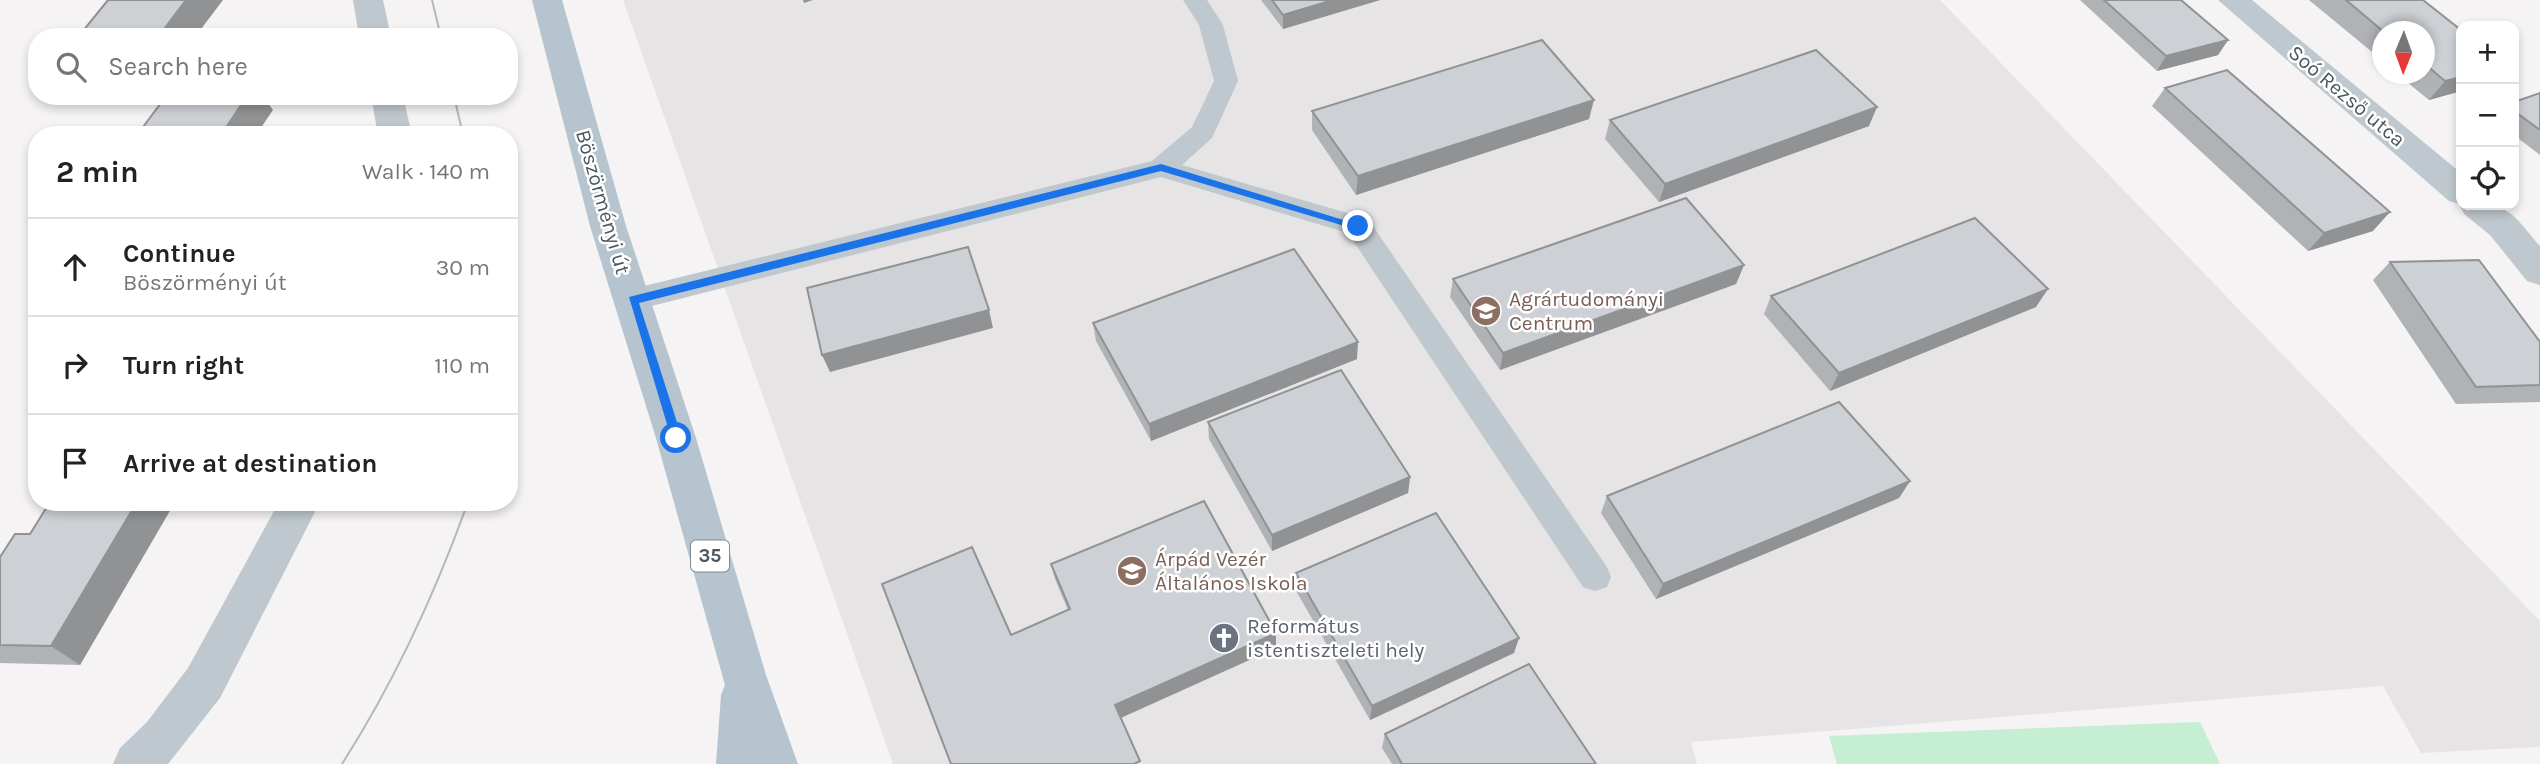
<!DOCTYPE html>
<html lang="en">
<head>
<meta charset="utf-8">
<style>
  body { margin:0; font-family:Karla,sans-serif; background:#f2f2f2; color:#222 }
  .controls { position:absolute; right:21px; top:21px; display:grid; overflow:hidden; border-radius:14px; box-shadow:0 4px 10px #0003 }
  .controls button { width:63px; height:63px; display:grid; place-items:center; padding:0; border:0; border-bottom:2px solid #e0e0e0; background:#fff; color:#222; font:35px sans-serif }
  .compass { position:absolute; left:2372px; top:21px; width:63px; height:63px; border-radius:50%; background:#fff; box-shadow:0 4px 10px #0003; rotate:181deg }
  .stop { position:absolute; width:21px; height:21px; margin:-16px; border:5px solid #1a73e8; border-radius:50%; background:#fff }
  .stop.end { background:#1a73e8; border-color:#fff; box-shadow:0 2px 7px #0008 }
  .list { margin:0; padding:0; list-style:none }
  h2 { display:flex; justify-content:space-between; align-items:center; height:91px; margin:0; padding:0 28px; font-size:30px }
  h2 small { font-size:23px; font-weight:400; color:#767676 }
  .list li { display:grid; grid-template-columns:46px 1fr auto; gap:21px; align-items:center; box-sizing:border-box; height:98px; padding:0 28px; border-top:2px solid #e0e0e0 }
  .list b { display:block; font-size:26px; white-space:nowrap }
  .list p { margin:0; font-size:23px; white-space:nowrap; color:#767676 }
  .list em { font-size:23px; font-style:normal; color:#767676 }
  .icon { flex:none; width:38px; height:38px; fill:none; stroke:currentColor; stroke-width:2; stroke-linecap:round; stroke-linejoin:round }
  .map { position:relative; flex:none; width:2540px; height:764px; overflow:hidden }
  .search { position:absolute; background:#fff; box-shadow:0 4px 10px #0003; left:28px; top:28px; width:490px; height:77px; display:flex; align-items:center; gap:18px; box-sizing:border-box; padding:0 24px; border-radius:28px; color:#767676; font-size:26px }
  .panel { position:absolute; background:#fff; box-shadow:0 4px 10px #0003; left:28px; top:126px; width:490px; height:385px; border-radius:28px }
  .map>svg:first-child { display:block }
  .education { fill:#e6e4e4 }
  .green { fill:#c5eed2 }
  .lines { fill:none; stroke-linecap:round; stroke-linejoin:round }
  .service { fill:#bfc8ce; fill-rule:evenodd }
  .minor { fill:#bfc8ce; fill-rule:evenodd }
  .primary { fill:#b5c4cf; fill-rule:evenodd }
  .tram { stroke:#b5b8bc; stroke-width:2 }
  .wall { fill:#b0b3b6 }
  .shaded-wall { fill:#909294 }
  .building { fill:#cdd0d4; stroke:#909294; stroke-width:2 }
  .route { fill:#1a73e8 }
  .labels { text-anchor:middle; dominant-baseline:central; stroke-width:5; stroke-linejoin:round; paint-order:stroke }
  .shield { fill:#fff; stroke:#81898f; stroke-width:2 }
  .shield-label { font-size:19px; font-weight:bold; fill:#4b575f }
  .street-label { font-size:21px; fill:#4b575f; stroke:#fff }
  .education-label { font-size:21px; fill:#785e54; stroke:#fff; text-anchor:start }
  .worship-label { font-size:21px; fill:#5b616d; stroke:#fff; text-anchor:start }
</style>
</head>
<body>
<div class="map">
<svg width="2540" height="764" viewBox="0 0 2540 764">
  <rect width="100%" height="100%" fill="#f5f3f3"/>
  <path class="education" d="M623 0H1940L2540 621V747L2421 753 2383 686 1691 742 1697 764H893Z"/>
  <path class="green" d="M2200 722 2220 764H1837L1829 736Z"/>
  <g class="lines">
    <path class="service" d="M1183 0H1207L1223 25 1238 81 1212 138 1182 165 1368 219 1607 567 1611 577 1607 587 1595 591 1583 587 1348 233 1161 177 632 311 622 308 618 300 622 292 632 289 1152 161 1192 127 1214 81 1199 25Z"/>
    <path class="minor" d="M353 0H383L391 37H359Z
      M2218 0H2252L2461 173V205C2512 205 2508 209 2540 246V285L2527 281 2490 235 2464 214 2459 204 2449 201Z
      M371 96H403L412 135H378Z
      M279 502H320L220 698 168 764H113L120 748 147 722 188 668Z"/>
    <path class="primary" d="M532 0H562L626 226 696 438 766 675 798 764H716L721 695 725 685 656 438 590 226Z"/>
    <path class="tram" d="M432 0 441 37
      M454 96 463 135
      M342 764C395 681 435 594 468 502"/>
  </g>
  <path class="wall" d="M1261 0H1380L1283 29Z
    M2080 0H2181L2228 40 2218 55 2157 71Z
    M2309 0H2423L2461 30V91L2429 100 2397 74H2425V32H2383V61Z
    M2165 88 2373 231 2308 251 2152 106Z
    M2540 93V155L2514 135V102Z
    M1312 111 1589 119 1356 195 1312 130Z
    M1610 120 1869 126 1659 202 1605 139Z
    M2390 262 2540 342V402L2456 404 2373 280Z
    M1744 265 1736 284 1500 370 1450 297 1453 279Z
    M1771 296 2036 307 1830 391 1764 314Z
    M1093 323 1357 359 1151 441 1096 341Z
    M1208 422 1410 477 1408 493 1272 551 1209 439Z
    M1910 481 1899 498 1656 599 1601 513 1607 496Z
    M50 502H175L80 665 0 663V557L30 534Z
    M1051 564 1276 648 1121 718 1011 635 1068 610 1055 579Z
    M1296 573 1514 653 1370 720 1295 589Z
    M1385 734 1596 764H1392L1382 748Z"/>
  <path class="shaded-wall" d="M186 0H223L195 37H158Z
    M803 0H813L804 3Z
    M1333 0H1380L1283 29V15Z
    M2228 40 2218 55 2157 71 2166 56Z
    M2461 77V91L2429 100 2445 81Z
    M247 96H263L273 110 256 135H221Z
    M1594 100 1589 119 1356 195 1358 176Z
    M1877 107 1869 126 1659 202 1665 184Z
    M2390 212 2373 231 2308 251 2324 233Z
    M1744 265 1736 284 1500 370 1503 353Z
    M2048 289 2036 307 1830 391 1839 373Z
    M989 310 993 328 830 372 822 355Z
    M1358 342 1357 359 1151 441 1149 424Z
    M1410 477 1408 493 1272 551V535Z
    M1910 481 1899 498 1656 599 1663 584Z
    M137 502H175L80 665 51 646Z
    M1276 633V648L1118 719 1115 705Z
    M1519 638 1514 653 1370 720 1372 706Z"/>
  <path class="building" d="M108 0H186L158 37H78Z
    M1272 0H1333L1283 15Z
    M2104 0H2181L2228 40 2166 56Z
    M2346 0H2423L2461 30V77L2445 81 2425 64V32H2384Z
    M1542 40 1594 100 1358 176 1312 111Z
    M1816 50 1877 107 1665 184 1610 120Z
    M2227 70 2390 212 2324 233 2165 88Z
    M2540 93V130L2514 111V102Z
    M178 96H247L221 135H137L164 99H175Z
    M1686 198 1744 265 1503 353 1453 279Z
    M1975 218 2048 289 1839 373 1771 296Z
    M968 247 989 310 822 355 807 288Z
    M1294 249 1358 342 1149 424 1093 323Z
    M2479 260 2540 342V385L2476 387 2390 262Z
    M1341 370 1410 477 1272 535 1208 422Z
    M1839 402 1910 481 1663 584 1607 496Z
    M1204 501 1276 633 1115 705 1140 761 1134 764H951L882 584 972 547 1011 635 1070 609 1051 564Z
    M50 502H137L51 646 0 645V557L15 534H30Z
    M1436 513 1519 638 1372 706 1296 573Z
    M1529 664 1596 764H1402L1385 734Z"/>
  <path class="route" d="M1161 164 1363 226 1358 230 1161 171 639 303 682 438 676 443 672 441 629 297Z"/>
  <defs>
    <g id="university-disc" transform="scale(1.575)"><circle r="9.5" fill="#8d6e63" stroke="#fff"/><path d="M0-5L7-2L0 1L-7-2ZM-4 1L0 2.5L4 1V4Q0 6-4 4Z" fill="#fff"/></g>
    <g id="school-disc" transform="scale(1.575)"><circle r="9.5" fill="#8d6e63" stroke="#fff"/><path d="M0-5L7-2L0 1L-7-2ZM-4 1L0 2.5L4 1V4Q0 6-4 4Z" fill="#fff"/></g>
    <g id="church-disc" transform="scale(1.575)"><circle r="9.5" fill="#6b7280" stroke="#fff"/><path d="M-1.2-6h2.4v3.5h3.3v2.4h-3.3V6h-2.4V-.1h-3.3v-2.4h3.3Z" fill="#fff"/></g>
  </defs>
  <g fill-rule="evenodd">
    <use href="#university-disc" x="1486" y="311"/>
    <use href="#school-disc" x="1132" y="571"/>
    <use href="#church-disc" x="1224" y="638"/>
  </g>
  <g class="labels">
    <rect class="shield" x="691" y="540.5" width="38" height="31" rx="5"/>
    <g class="shield-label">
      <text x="710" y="556">35</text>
    </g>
    <g class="street-label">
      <text transform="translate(2347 96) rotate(40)">Soó Rezső utca</text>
      <text transform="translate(603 202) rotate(74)">Böszörményi út</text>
    </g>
    <g class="education-label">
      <text x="1509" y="299">Agrártudományi<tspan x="1509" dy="24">Centrum</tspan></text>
      <text x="1155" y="559">Árpád Vezér<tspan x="1155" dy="24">Általános Iskola</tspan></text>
    </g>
    <g class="worship-label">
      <text x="1247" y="626">Református<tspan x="1247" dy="24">istentiszteleti hely</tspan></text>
    </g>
  </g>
</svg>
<div class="controls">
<button>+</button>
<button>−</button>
<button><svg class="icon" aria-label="locate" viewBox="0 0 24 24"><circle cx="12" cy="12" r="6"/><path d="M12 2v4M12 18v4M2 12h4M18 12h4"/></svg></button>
</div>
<svg class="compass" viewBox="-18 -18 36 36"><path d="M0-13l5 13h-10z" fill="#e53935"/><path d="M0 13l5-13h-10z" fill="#767676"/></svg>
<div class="stop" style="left:676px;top:438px"></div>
<div class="stop end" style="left:1358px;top:226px"></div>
<div class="search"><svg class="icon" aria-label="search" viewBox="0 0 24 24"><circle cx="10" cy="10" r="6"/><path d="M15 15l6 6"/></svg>Search here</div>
<section class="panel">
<h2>2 min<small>Walk · 140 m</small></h2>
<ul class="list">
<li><svg class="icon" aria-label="ahead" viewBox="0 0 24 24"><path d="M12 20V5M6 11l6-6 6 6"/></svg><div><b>Continue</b><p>Böszörményi út</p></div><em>30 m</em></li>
<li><svg class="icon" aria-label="right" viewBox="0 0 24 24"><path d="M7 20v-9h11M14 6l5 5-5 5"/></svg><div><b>Turn right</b></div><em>110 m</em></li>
<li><svg class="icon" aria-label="arrive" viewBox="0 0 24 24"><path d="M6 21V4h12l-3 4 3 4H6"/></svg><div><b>Arrive at destination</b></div></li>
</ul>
</section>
</div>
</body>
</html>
